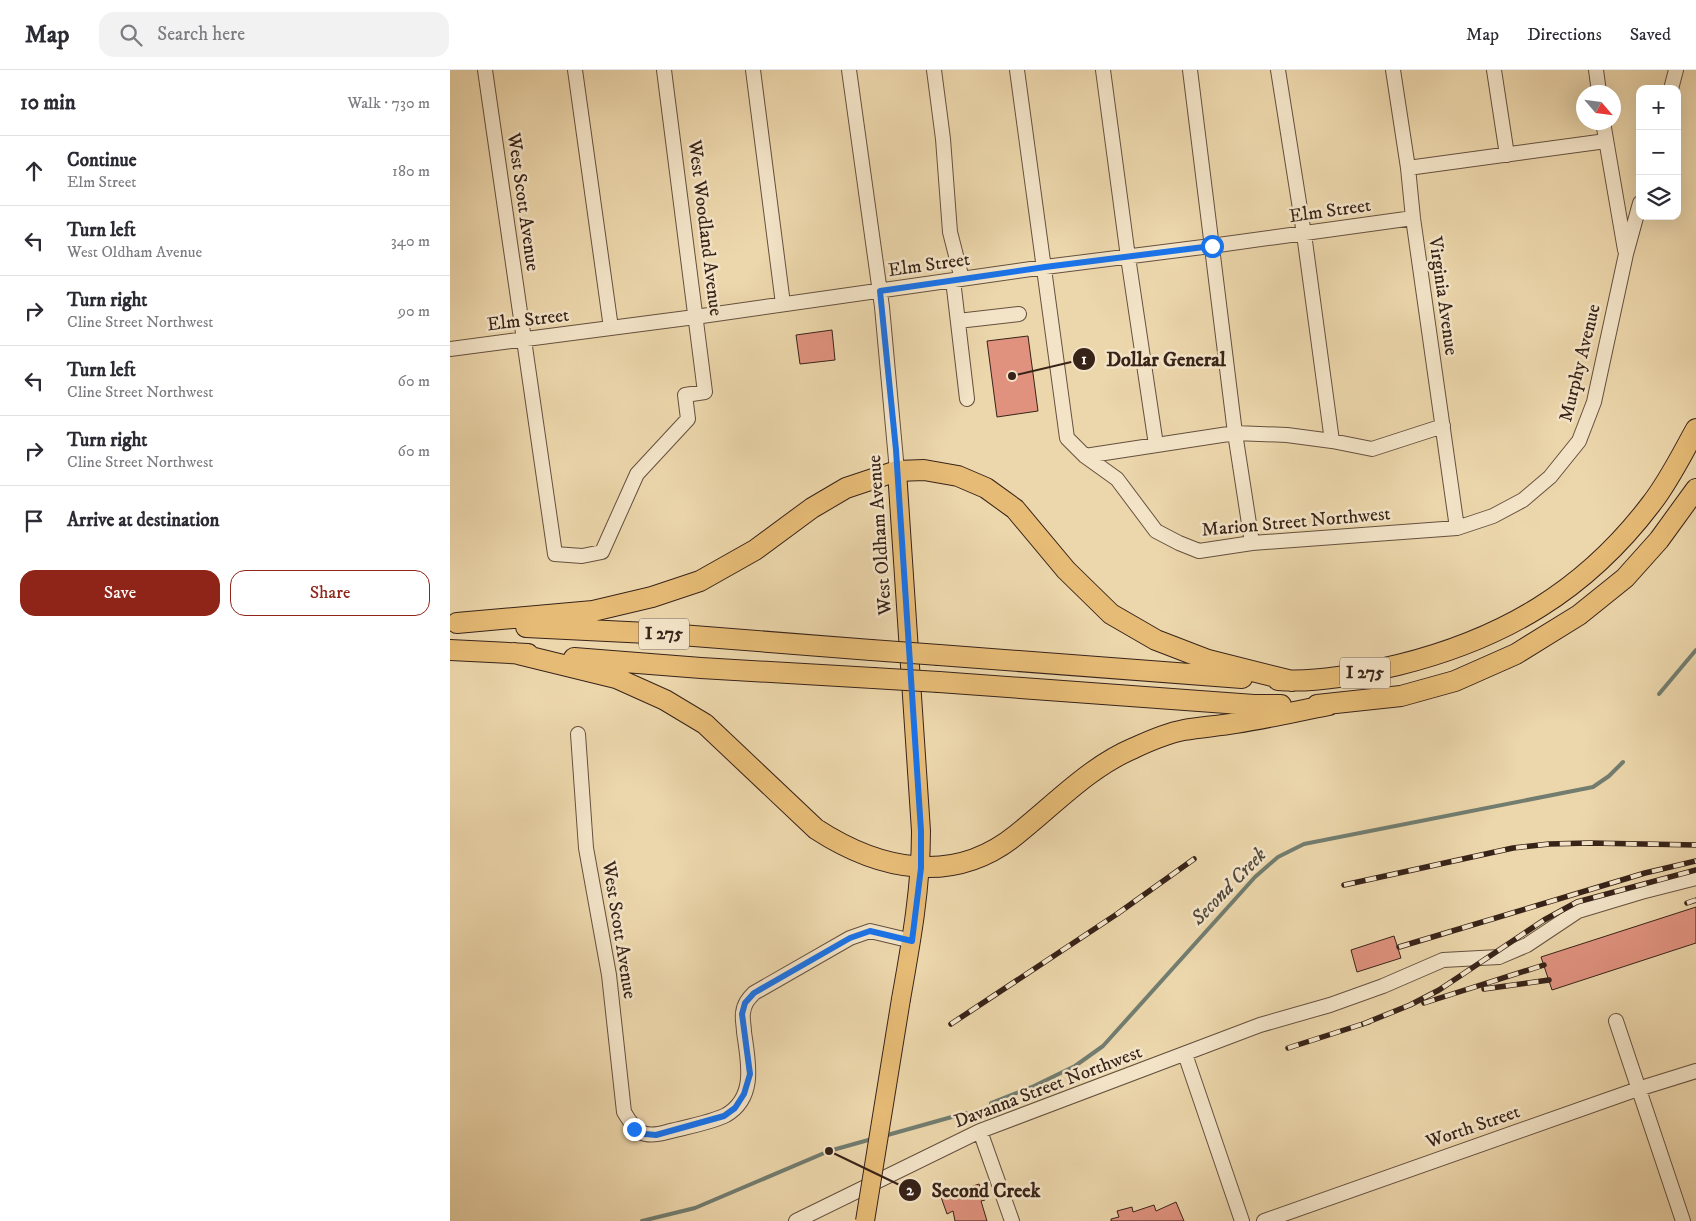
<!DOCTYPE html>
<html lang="en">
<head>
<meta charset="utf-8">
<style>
  body { margin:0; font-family:"IM FELL DW Pica",serif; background:#f2f2f3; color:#2b2b33 }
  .controls { position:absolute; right:15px; top:15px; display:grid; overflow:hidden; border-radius:10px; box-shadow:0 5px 20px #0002 }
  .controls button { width:45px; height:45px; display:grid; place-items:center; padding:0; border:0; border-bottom:1px solid #e1e1e2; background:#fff; color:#2b2b33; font:25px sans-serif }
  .compass { position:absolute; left:1126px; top:15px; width:45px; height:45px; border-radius:50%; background:#fff; box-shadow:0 5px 20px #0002; rotate:118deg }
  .stop { position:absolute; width:15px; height:15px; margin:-11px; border:4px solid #1a73e8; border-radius:50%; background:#fff }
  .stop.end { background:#1a73e8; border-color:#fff; box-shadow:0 1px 5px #0008 }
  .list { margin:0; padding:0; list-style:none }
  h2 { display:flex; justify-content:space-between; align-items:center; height:65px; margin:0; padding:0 20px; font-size:21px }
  h2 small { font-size:16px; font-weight:400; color:#7c7c81 }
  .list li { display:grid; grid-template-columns:32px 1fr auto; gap:15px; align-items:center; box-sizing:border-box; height:70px; padding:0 20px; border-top:1px solid #e1e1e2 }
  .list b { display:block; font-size:19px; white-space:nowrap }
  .list p { margin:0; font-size:16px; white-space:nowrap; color:#7c7c81 }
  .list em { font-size:16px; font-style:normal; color:#7c7c81 }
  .actions { display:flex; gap:10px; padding:15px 20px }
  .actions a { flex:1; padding:11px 0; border:1px solid #8f2418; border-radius:15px; text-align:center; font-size:18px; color:#8f2418 }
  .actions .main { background:#8f2418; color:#fff }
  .icon { flex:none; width:28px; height:28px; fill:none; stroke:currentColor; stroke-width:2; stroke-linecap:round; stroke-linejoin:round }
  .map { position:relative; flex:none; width:1246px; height:1151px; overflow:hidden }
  header { display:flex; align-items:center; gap:30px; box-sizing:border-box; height:70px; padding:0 25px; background:#fff; border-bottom:1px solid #e1e1e2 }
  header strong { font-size:24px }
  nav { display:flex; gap:28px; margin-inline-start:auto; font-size:18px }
  .search { width:350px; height:45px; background:#f2f2f3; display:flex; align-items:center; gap:12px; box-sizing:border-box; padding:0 18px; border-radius:15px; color:#7c7c81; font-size:19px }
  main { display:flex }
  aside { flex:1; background:#fff }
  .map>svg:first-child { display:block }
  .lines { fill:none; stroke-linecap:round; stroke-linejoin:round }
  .stream { stroke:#727d70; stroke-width:4 }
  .building { fill:#e0927f; stroke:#382319 }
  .minor-casing { stroke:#65503e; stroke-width:16 }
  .major-casing { stroke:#382319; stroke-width:20 }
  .highway-casing { stroke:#382319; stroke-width:22 }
  .minor { stroke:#f3e4c8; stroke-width:14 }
  .major { stroke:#e6bb76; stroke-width:18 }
  .highway { stroke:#e6bb76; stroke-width:20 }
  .rail-casing { stroke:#382319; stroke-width:5.5 }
  .rail { stroke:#f3e4c8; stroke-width:4; stroke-dasharray:11; stroke-linecap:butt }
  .major-bridge-casing { stroke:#382319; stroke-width:20; stroke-linecap:butt }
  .highway-bridge-casing { stroke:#382319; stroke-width:22; stroke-linecap:butt }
  .major-bridge { stroke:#e6bb76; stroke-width:18 }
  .highway-bridge { stroke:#e6bb76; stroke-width:20 }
  .route { stroke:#1a73e8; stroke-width:6 }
  .labels { text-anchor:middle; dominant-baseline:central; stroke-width:5; stroke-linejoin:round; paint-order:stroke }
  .shield { fill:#f3e4c8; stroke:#705d4e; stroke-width:1 }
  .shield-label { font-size:18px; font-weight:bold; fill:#382319 }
  .street-label { font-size:19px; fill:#382319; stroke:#f3e4c8 }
  .water-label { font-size:20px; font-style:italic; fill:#50483d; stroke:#f3e4c8 }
  .leader { fill:none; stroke:#382319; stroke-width:2 }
  .callout-dot { fill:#382319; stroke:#f3e4c8; stroke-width:2 }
  .mark-label { font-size:15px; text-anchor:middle; font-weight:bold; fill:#fff }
  .callout-label { font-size:20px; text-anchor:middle; font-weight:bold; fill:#382319; stroke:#f3e4c8; stroke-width:5; stroke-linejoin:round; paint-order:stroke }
</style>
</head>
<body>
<header>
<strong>Map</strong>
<div class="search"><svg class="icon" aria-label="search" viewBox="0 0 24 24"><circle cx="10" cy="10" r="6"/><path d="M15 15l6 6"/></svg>Search here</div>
<nav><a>Map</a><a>Directions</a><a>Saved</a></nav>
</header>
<main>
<aside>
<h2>10 min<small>Walk · 730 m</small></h2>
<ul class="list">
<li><svg class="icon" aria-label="ahead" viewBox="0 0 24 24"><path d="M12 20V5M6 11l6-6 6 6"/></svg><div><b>Continue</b><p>Elm Street</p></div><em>180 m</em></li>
<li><svg class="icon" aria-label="left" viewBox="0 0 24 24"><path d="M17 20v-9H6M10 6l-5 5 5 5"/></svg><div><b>Turn left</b><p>West Oldham Avenue</p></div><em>340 m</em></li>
<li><svg class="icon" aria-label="right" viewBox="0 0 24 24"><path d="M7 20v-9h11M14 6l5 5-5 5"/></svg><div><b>Turn right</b><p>Cline Street Northwest</p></div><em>90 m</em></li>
<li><svg class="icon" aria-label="left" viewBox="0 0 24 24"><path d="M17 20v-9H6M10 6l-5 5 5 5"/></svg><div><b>Turn left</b><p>Cline Street Northwest</p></div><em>60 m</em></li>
<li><svg class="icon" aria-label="right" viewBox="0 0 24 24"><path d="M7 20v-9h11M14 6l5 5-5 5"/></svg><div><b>Turn right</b><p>Cline Street Northwest</p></div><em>60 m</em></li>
<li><svg class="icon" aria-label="arrive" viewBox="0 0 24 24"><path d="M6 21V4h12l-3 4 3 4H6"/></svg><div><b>Arrive at destination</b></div></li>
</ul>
<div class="actions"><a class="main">Save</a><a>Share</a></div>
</aside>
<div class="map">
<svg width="1246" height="1151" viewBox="0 0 1246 1151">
  <rect width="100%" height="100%" fill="#ecd6ab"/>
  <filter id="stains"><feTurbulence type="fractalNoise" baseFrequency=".004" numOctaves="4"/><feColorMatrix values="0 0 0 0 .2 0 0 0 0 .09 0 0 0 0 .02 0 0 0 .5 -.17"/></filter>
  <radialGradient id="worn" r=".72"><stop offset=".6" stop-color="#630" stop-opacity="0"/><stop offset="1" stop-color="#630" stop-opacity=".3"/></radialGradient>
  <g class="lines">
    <path class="stream" d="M1209 624 1246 580
      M541 1033 584 1016 625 996 653 976 805 807 828 787 854 774 1143 717 1159 706 1173 692
      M434 1066 516 1043
      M192 1151 245 1138 379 1081 422 1069"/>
  </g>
  <path class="building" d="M382 260 385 290 350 294 346 265Z
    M578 266 588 341 547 347 537 271Z
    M1246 837V873L1102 920 1091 887Z
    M944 866 951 888 907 902 901 880Z
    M529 1114 535 1130 531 1131 537 1151H505L503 1141 497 1144 491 1127Z
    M726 1132 734 1151H661V1149L669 1147 667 1141 682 1137 683 1142 704 1135 706 1141Z"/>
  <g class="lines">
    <g class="minor-casing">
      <path id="minor" d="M35 0 105 484 132 486 152 482 187 404 238 349 235 325 255 322 214 0
        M125 0 161 258
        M303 0 333 234
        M399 0 432 237 447 401
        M484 0 493 69 500 162 512 209
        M567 0 617 368 635 386 667 409 706 461 729 473 749 481 802 473 1007 458 1043 446 1073 430 1100 407 1129 371 1144 332 1176 184 1190 133
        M653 0 678 187 706 375
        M740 0 785 363 802 473
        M828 0 854 164 882 371
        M943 0 958 98 963 148 1007 458
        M1044 0 1057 85
        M1146 0 1149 22
        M1221 19 1226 0
        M1153 52 1175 180
        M958 98 1156 71
        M503 210 517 329
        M508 251 569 244
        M0 279 245 247 595 197 761 176 963 148
        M635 386 785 363 837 365 882 371 922 379 993 356
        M128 664 136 778 159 905 174 1042C186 1062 192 1069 217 1062 232 1058 263 1052 276 1045 307 1027 298 991 294 962 294 956 292 949 293 943 294 934 298 929 304 923L400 868 420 861 462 871
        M1166 951 1233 1151
        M735 984 792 1151
        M530 1061 562 1151
        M346 1151 530 1061 810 955 880 935 933 916 993 890 1049 887 1077 875 1128 841 1191 822 1246 808
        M814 1151 1188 1019 1246 1001"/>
    </g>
    <g class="major-casing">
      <path id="major" d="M447 401 471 761C471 818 461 873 451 929"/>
    </g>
    <g class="highway-casing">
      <path id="highway" d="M7 553 143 541 202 527 250 511 305 480 362 438 396 418 447 401 474 400 508 406 536 418 565 439 616 500 661 544 706 570 758 590 842 611
        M76 557 218 564 421 580
        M0 580 78 584
        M64 583 166 608 215 630 255 654 366 759C429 800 503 816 566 765 604 735 639 697 684 678 699 671 718 663 734 660 751 657 769 656 786 653 817 648 848 641 879 635
        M489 585 792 608
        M124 588 251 598 423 608
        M828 610C868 613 909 604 948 595 1053 569 1135 521 1201 434 1219 411 1232 384 1246 359
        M489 612 804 635H831
        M867 635 951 626 1005 611 1066 584 1129 545 1175 508 1209 470 1246 419"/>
    </g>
    <use href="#minor" class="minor"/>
    <use href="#major" class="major"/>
    <use href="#highway" class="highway"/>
    <g class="rail-casing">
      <path id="rail" d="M894 815 1063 778 1099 774 1139 773 1246 775
        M1237 833 1246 830
        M949 877 1195 803 1246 791
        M1034 919 1099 910
        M974 933 1094 895
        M501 954 667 844 744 789
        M913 954 960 935 989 920 1094 850 1127 832 1246 800
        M838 978 919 952"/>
    </g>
    <use href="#rail" class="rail"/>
    <g class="major-bridge-casing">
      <path id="major-bridge" d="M415 1151 451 929"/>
    </g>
    <g class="highway-bridge-casing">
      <path id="highway-bridge" d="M421 580 489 585
        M423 608 489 612"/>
    </g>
    <use href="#major-bridge" class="major-bridge"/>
    <use href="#highway-bridge" class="highway-bridge"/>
  </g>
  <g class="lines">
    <path class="route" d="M184 1059 195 1064 206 1065 274 1046 285 1038 294 1024 300 1004 292 944 295 933 304 923 400 868 420 861 462 871 471 798V761L446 380 430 221 595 197 762 176"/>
  </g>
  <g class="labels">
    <g class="shield">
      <rect x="189" y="548.5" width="50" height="31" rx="4"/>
      <rect x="890" y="587.5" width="50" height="31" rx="4"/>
    </g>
    <g class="shield-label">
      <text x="214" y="564">I 275</text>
      <text x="915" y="603">I 275</text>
    </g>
    <g class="street-label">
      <text transform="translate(73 132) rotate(82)">West Scott Avenue</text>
      <text transform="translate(880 141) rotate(-8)">Elm Street</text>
      <text transform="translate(255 158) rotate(83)">West Woodland Avenue</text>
      <text transform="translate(479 195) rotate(-8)">Elm Street</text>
      <text transform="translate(993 226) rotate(82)">Virginia Avenue</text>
      <text transform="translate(78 250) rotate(-7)">Elm Street</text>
      <text transform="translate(1130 293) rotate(-76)">Murphy Avenue</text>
      <text transform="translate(846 452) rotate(-5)">Marion Street Northwest</text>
      <text transform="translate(430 465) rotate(-94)">West Oldham Avenue</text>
      <text transform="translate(169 860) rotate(81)">West Scott Avenue</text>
      <text transform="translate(598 1017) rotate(-21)">Davanna Street Northwest</text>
      <text transform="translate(1023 1057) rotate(-19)">Worth Street</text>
    </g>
    <g class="water-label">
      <text transform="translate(779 817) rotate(-46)">Second Creek</text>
    </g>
  </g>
  <path class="leader" d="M562 306L634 289M379 1081L460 1120"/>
  <g class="callout-dot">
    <circle cx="562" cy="306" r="5"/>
    <circle cx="379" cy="1081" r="5"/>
    <circle cx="634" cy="289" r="12"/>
    <circle cx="460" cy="1120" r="12"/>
  </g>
  <g class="mark-label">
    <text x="634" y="294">1</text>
    <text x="460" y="1125">2</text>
  </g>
  <g class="callout-label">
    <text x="716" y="296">Dollar General</text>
    <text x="536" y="1127">Second Creek</text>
  </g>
  <rect width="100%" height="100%" filter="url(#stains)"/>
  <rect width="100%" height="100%" fill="url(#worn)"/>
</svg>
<div class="controls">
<button>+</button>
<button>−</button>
<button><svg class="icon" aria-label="layers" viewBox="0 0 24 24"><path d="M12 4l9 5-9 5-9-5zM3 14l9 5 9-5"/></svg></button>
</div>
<svg class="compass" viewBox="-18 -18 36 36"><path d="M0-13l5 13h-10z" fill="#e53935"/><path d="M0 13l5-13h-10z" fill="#7c7c81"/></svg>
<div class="stop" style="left:762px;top:176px"></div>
<div class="stop end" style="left:184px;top:1059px"></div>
</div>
</main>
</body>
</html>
